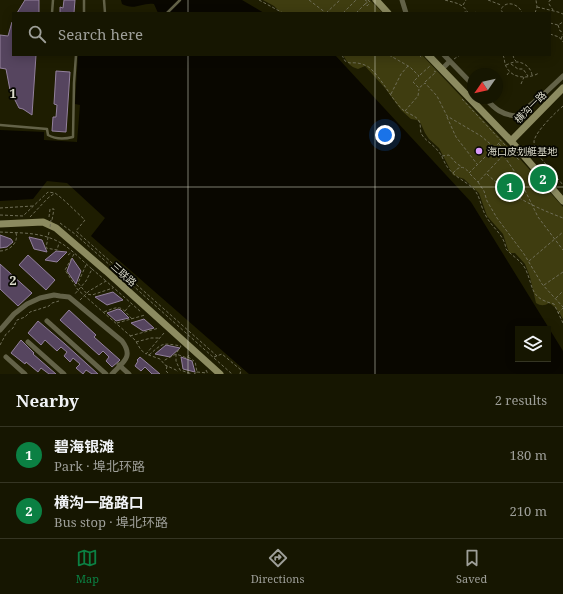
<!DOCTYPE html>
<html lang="en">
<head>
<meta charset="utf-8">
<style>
  body { margin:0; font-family:"Noto Serif","Noto Sans SC",serif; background:#232310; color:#f1f3f6 }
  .controls { position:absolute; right:12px; bottom:12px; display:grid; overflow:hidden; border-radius:0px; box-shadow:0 2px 10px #0003 }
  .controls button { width:36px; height:36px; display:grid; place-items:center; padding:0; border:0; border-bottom:1px solid #353523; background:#161601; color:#f1f3f6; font:20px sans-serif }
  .compass { position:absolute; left:467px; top:68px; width:36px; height:36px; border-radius:50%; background:#161601; box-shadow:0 2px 10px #0003; rotate:236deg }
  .you { position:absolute; left:385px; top:135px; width:14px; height:14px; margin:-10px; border:3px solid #fff; border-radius:50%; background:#1a73e8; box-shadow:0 0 0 6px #1a73e833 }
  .badge { display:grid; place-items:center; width:26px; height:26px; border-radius:50%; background:#0b8043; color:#fff; font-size:13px; font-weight:700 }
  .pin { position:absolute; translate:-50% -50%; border:2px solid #fff; box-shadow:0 1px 4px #0006 }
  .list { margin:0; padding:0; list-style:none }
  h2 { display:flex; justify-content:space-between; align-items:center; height:52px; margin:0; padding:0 16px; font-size:17px }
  h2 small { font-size:13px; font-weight:400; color:#9e9f99 }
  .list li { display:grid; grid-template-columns:26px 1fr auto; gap:12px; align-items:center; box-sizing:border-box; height:56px; padding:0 16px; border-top:1px solid #353523 }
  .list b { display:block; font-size:15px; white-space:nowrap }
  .list p { margin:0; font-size:13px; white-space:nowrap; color:#9e9f99 }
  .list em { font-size:13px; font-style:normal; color:#9e9f99 }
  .icon { flex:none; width:22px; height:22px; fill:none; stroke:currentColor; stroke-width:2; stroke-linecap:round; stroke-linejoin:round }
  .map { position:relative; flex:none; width:563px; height:374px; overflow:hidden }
  .search { position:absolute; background:#161601; box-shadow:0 2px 10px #0003; left:12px; right:12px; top:12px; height:44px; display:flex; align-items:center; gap:10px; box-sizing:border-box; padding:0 14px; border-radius:0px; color:#9e9f99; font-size:15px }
  .sheet { height:164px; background:#161601 }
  nav { display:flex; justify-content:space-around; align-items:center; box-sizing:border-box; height:56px; border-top:1px solid #353523; background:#161601; font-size:11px; color:#9e9f99 }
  nav a { display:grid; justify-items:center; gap:2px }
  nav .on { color:#0b8043 }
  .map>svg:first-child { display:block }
  .green { fill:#3f3d10 }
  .water { fill:#090700; fill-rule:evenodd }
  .building { fill:#56455f; stroke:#93819d }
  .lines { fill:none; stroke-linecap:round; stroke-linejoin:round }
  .path { stroke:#6f6e57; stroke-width:1; stroke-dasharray:3 2; stroke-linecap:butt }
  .lane { stroke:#636248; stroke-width:2.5 }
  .street { stroke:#636248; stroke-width:5 }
  .secondary { stroke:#8c8b60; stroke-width:7 }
  .path-bridge { stroke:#6f6e57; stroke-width:1; stroke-dasharray:3 2; stroke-linecap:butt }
  .grid { fill:none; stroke:#dcdccb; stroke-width:1; stroke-opacity:0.55 }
  .poi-dot { fill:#d89af8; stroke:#070701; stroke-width:1.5 }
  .labels { text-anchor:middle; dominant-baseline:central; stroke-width:3.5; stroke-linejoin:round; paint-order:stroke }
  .street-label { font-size:10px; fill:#dcdccb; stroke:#070701 }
  .poi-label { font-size:10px; fill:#dcdccb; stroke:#070701; text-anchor:start }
  .grid-label { font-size:13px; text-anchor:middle; font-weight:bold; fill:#dcdccb; stroke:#070701; stroke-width:3.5; stroke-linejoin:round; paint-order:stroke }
</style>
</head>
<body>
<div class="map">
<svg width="563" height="374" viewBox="0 0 563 374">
  <rect width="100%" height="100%" fill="#1e1d01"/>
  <path class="green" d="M263 0H370L383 13H281L274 6Z
    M343 55H422L520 159 563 207V319C559 312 556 307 549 303 544 306 541 306 536 303L530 277 525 264 515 253H509L503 234 487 216 479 193 464 179 453 175 439 148 429 139 425 133 421 124 417 120 411 119 401 110 385 88 365 66 358 69C350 67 347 62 343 55Z"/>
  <path class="water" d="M121 0H242L264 13H158L154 4C142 2 135 11 122 4Z
    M78 55H335L471 202 563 351V374H249L91 236 105 218 67 183 47 181 33 199 0 201V130L44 132V140L77 142 80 105 75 104ZM518 329H548V359H518Z"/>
  <path class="building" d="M25 0H39V13H17Z
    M64 0H75L74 13H60V7L63 8Z
    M12 22 13 23V55H36L32 115 23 109 19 108 10 90 6 69 0 68V35L8 36Z
    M56 71 70 72 66 132 52 131 53 117H56L57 105 54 104Z
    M0 235 11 239 13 242 7 247 0 248Z
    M29 237 42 240 47 252 34 249Z
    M56 251 67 252 57 262 45 260Z
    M28 255 55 280 46 290 19 265Z
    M72 258 81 271 76 284 67 271Z
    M0 264 32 293 18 306 0 289Z
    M113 292 123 300 107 305 95 297Z
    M118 309 121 310 129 318 116 321 107 313Z
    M69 310 96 335 94 337 120 360 119 361 112 367 106 361 109 357 103 351 99 355 60 320Z
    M144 319 154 328 143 331 131 323Z
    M38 321 65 344 98 374H92L86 370 83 374 76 368 80 364 73 358 70 362 64 356 67 352 61 347 57 351 45 340 41 345 28 333Z
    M21 340 34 353 33 354 56 374H49L41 368 38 372 26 362 25 364 11 353Z
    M166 345 180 348 170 357 155 354Z
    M140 357 153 368 160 374H152L145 367 141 371 135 366 138 361 137 360Z
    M181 357 192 361 195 372 183 369Z"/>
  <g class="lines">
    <path class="path" d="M259 0 283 13
      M309 0 326 13
      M368 0 370 2
      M445 0C455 3 463 3 468 13
      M488 0 501 5
      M551 0 549 1V4L553 10
      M365 4 368 2 365 0
      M463 5 466 0
      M537 7 558 12 563 14
      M326 13 340 0
      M343 13 356 0
      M356 13 365 4 367 6 370 3
      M463 13 467 11
      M473 13 477 12 478 13
      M503 13 501 10C504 0 519 3 522 13
      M535 13 537 7 536 0
      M550 23 558 25 563 22
      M558 25 560 31 563 32
      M550 34 559 37 563 42
      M561 39 563 34
      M342 55 345 61 350 63C356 62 365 64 370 68 383 80 390 97 402 109 407 114 416 115 419 121 421 125 420 129 421 133 424 140 434 145 438 151 443 156 444 164 449 169 455 177 465 181 473 188 481 197 480 206 486 216 492 228 504 234 506 249 512 256 522 261 526 270 534 289 530 298 554 304L563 323
      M389 55 410 67 419 76 413 82 419 88 425 83 437 96 447 116 481 136 495 148
      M419 55 422 58
      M503 55C505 59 504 64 507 68 513 79 529 79 539 73
      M513 55 514 59 516 61
      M454 59 460 55
      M511 64 518 69H523L528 76
      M506 65C509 64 512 62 515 62 523 61 532 68 532 76
      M420 75 430 66V67
      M507 75 510 71
      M425 82 436 72 434 71
      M521 84 524 77
      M391 94 401 74 408 66
      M462 99 519 160
      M563 106C555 113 536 131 534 141 534 146 536 151 539 156L563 185
      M405 111 418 96 419 89
      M447 117 456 137 477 164
      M499 144 506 152
      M442 156 449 155 456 163 462 167
      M504 156 519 178 538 217 563 250
      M453 173C459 166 464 165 469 173L500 142
      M470 174 478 182 509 149
      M487 174C509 195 534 207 563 218
      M478 182 484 191 487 201 497 218 524 254 542 284 563 307
      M0 208 33 206
      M0 215 23 216 48 192 55 193
      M30 217 48 198 55 193C66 201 75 211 85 220L76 231 217 356
      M49 217 50 209H54L52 220
      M60 223 75 234 232 374
      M0 232C18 233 38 232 55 240 69 246 80 259 92 269L86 281 74 295
      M49 232 46 248 57 250 59 243
      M0 251C9 251 19 243 16 233
      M74 254 65 270 78 290 135 340 141 350 146 354
      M68 255 72 252
      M529 261 563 232
      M86 265 78 283 87 294 92 295 113 288
      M92 269 106 281
      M544 285 563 272
      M556 298 563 291
      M80 300 89 291 106 281 141 312
      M125 311 131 304
      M104 312C121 305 120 306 132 319
      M558 313 563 308
      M117 323 145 315
      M164 333 146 354 160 359 165 365 176 370 178 372
      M130 336 159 328
      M136 342 151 338H160
      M0 345 6 334 13 328 17 320 25 317 30 312 49 306 52 303 59 301
      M149 355C164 342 162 343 181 346L176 354 163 361
      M189 355 187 358 176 354V361L180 370 192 374
      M188 357 194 361
      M214 357 222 354 241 370 240 374
      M167 366 166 371 169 374
      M206 370 208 374
      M197 372 207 373
      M194 374 197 372 195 361"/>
    <path class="lane" d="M104 0 105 13
      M52 13 53 0
      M84 13V0
      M167 13 180 0
      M0 125 47 129 48 135C55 139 65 139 73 137L74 83 76 55"/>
    <path class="street" d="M402 0 406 13
      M444 55 473 85
      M442 69 450 61
      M485 98C495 109 502 115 517 116L544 94 563 76
      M47 321 106 374
      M0 330 14 314 27 304 40 298 54 295 60 296 69 297 122 341C134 357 123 362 112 374
      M28 342 64 374
      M6 357 25 374
      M119 365 129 374"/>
    <path class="secondary" d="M376 0 388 13
      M428 55 511 141 563 201
      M511 141 563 88
      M0 224 43 222 56 228 106 271 220 374"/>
    <path class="path-bridge" d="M50 227 51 220"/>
  </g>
  <path class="grid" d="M188 0V13M375 0V13M188 55V374M375 55V374M0 187H563"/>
  <circle class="poi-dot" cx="479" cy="151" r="4"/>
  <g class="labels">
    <g class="street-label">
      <text transform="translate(530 107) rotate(-45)">横沟一路</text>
      <text transform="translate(124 274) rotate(42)">三联路</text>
    </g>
    <g class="poi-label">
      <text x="487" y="151">海口皮划艇基地</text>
    </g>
  </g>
  <g class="grid-label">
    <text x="13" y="98">1</text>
    <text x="13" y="285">2</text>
  </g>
</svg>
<div class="controls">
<button><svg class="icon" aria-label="layers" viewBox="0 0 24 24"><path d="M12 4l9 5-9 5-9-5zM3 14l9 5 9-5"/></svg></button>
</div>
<svg class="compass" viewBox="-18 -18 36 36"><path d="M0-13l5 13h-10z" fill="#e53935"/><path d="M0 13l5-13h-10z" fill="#9e9f99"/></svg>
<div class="you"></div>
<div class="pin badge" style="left:510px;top:187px">1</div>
<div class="pin badge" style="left:543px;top:179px">2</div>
<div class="search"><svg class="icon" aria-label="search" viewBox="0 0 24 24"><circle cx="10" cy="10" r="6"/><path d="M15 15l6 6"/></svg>Search here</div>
</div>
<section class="sheet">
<h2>Nearby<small>2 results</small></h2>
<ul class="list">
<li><span class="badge">1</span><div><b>碧海银滩</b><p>Park · 埠北环路</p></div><em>180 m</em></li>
<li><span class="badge">2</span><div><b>横沟一路路口</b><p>Bus stop · 埠北环路</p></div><em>210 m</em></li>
</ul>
</section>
<nav>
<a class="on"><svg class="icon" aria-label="map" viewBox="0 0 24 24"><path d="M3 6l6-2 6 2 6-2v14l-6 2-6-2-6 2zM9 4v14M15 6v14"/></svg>Map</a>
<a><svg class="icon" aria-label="directions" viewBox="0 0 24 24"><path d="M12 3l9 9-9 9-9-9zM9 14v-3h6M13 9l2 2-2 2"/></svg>Directions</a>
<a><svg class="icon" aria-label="saved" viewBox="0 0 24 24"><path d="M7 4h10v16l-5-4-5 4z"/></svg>Saved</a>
</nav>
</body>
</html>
